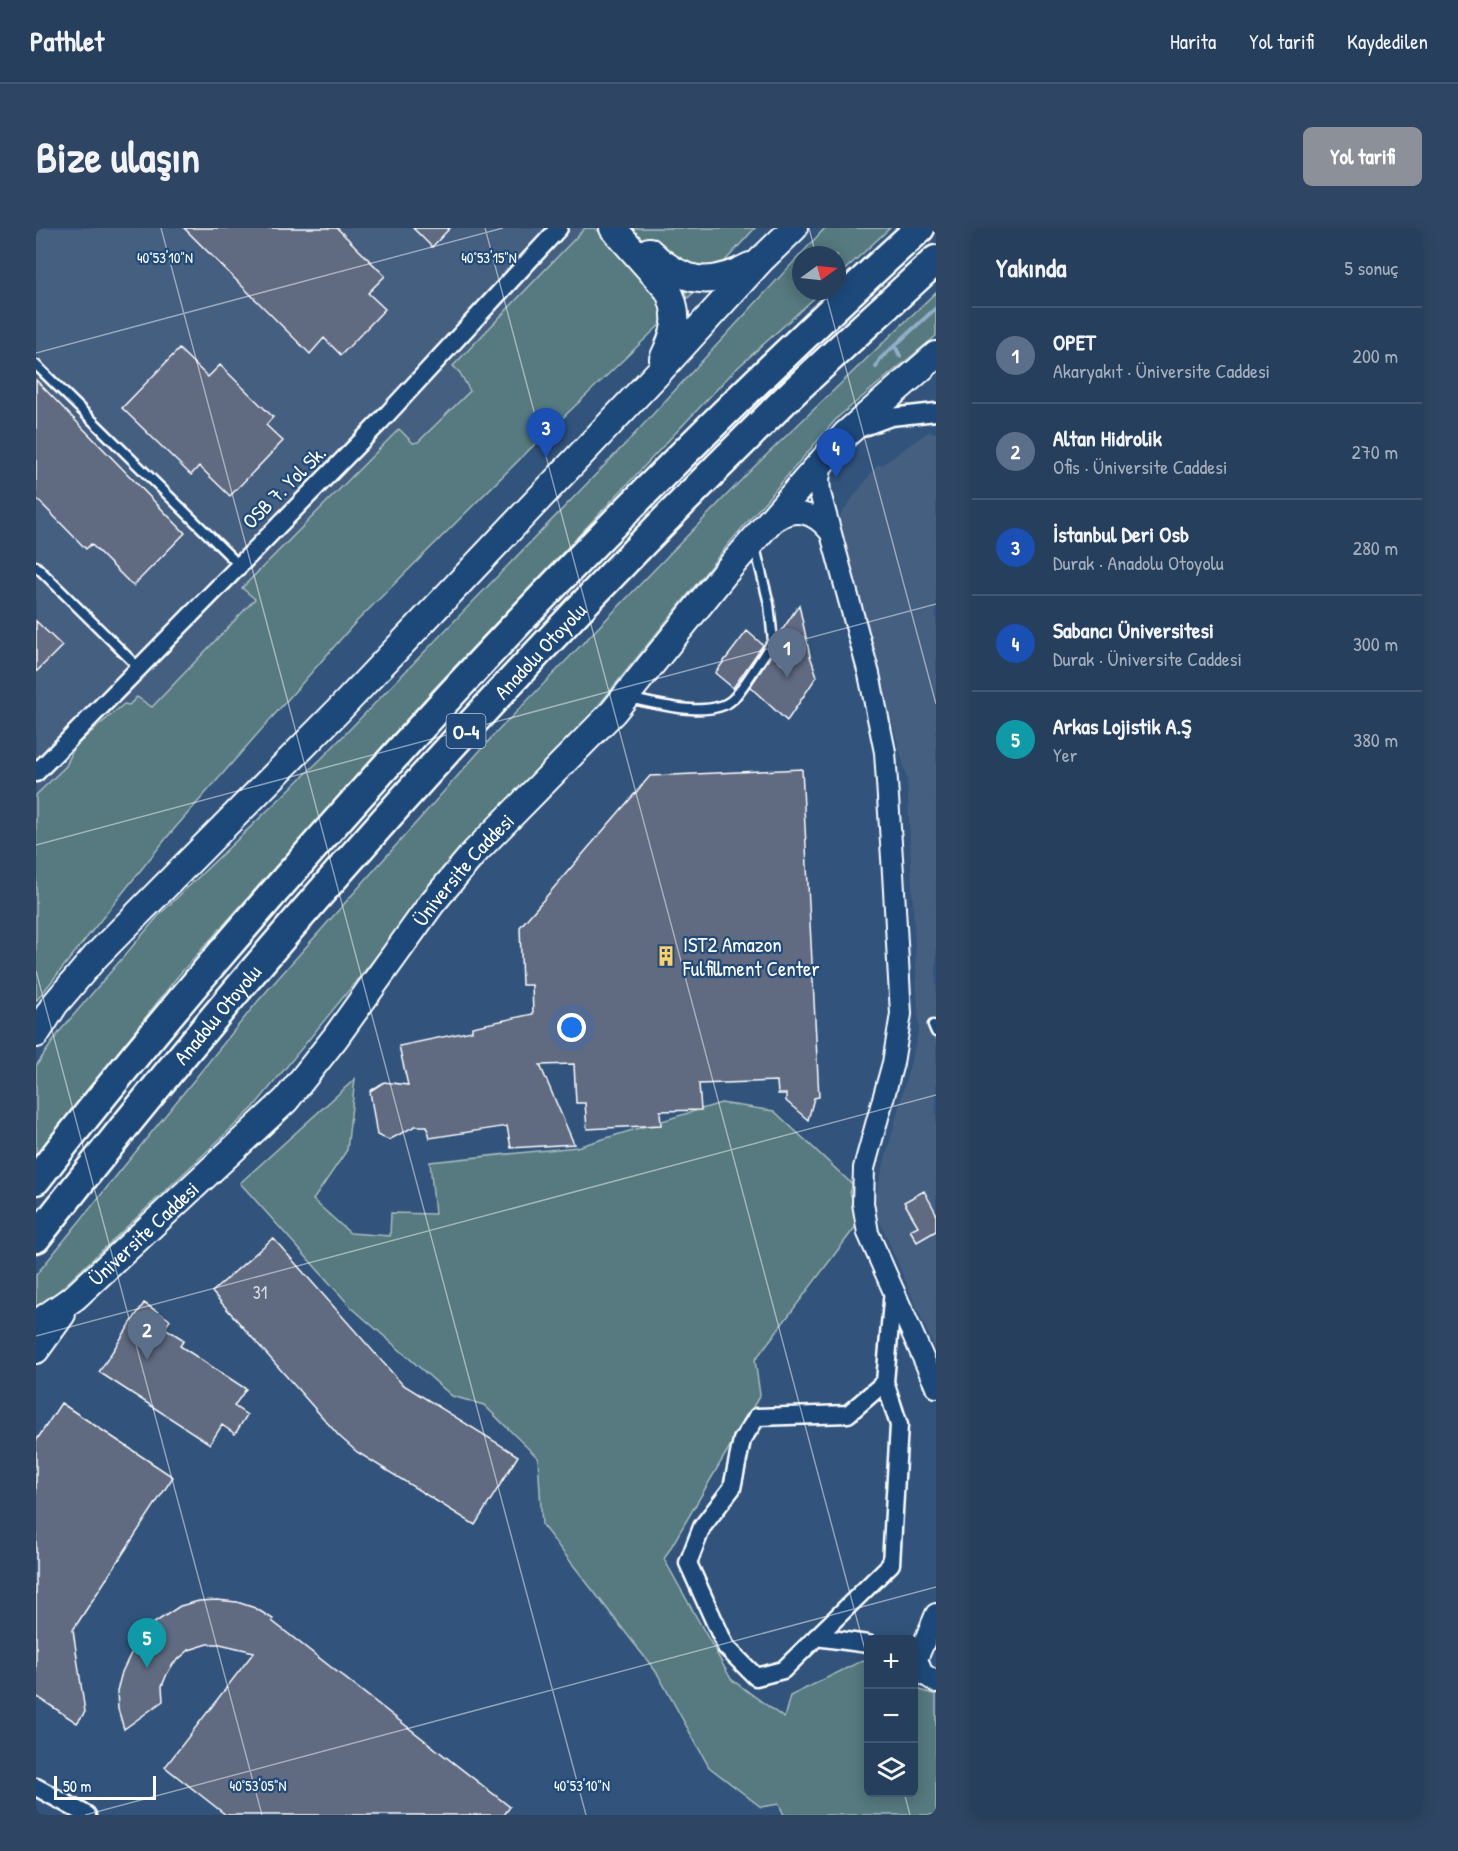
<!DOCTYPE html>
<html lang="tr">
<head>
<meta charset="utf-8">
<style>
  body { margin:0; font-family:"Patrick Hand",sans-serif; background:#2e4663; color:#f1f3f6 }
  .controls { position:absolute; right:18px; bottom:18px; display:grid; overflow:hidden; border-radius:9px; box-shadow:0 3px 15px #0003 }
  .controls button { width:54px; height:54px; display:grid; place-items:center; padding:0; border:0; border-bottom:2px solid #425872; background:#263f5d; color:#f1f3f6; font:30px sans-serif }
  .compass { position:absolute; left:756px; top:18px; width:54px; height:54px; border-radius:50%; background:#263f5d; box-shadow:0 3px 15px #0003; rotate:75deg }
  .scale { position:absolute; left:18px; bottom:15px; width:102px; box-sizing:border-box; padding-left:6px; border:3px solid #fff; border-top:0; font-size:16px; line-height:21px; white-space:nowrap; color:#fff; -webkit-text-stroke:4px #1f4a7a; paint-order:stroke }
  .you { position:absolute; left:536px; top:800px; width:21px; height:21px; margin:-15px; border:4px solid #fff; border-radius:50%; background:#1a73e8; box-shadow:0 0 0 9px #1a73e833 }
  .badge { display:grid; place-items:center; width:39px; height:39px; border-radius:50%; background:#8c9099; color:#fff; font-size:20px; font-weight:700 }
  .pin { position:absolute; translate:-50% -50px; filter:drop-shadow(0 2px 3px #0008) }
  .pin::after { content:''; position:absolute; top:32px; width:21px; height:18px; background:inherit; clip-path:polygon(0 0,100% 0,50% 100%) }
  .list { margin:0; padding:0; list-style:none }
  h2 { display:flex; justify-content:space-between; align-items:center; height:78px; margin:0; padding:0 24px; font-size:26px }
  h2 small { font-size:20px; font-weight:400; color:#a4afbc }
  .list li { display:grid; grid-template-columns:39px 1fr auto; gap:18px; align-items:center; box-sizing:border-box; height:96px; padding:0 24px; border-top:2px solid #425872 }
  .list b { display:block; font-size:22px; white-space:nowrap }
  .list p { margin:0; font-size:20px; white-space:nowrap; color:#a4afbc }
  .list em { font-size:20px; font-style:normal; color:#a4afbc }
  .icon { flex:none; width:33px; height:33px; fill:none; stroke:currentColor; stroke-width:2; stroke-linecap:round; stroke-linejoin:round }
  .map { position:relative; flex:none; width:900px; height:1587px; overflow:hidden; border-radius:9px }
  header { display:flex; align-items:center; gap:36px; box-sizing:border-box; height:84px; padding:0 30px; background:#263f5d; border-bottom:2px solid #425872 }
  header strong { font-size:28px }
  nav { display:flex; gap:33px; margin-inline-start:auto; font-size:21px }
  .intro { display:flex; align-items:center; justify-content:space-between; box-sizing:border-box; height:144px; padding:0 36px }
  h1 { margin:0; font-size:42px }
  .button { padding:15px 27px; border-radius:9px; background:#8c9099; color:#fff; font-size:21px; font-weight:700 }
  main { display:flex; gap:36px; padding:0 36px }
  aside { flex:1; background:#263f5d; border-radius:9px; box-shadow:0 3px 15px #0003 }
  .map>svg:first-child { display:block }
  .built { fill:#445e81 }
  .green { fill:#567a7f; stroke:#aabcbf; stroke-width:1.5 }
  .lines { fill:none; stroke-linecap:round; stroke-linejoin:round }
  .stream { stroke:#91adc8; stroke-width:4 }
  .building { fill:#606a81; stroke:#fff; stroke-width:1.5 }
  .service-casing { stroke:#fff; stroke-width:13 }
  .minor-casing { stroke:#fff; stroke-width:21 }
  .tertiary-casing { stroke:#fff; stroke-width:24 }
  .primary-casing { stroke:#fff; stroke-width:30 }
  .motorway-casing { stroke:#fff; stroke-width:33 }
  .service { stroke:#1f4a7a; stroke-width:8 }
  .minor { stroke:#1f4a7a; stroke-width:16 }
  .tertiary { stroke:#1f4a7a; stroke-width:20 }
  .primary { stroke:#1f4a7a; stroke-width:26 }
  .motorway { stroke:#1f4a7a; stroke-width:28 }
  .ticks { fill:none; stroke:#fff; stroke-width:1.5; stroke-opacity:0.45 }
  .labels { text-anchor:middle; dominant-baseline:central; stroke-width:4.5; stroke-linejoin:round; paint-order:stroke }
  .number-label { font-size:18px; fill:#d7dae0 }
  .shield { fill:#1f4a7a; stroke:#bcc9d7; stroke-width:1.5 }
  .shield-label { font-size:20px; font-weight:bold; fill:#fff }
  .street-label { font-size:21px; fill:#fff; stroke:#1f4a7a }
  .poi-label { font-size:21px; fill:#fff; stroke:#1f4a7a; text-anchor:start }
  .ticks-label { font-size:15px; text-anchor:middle; fill:#fff; stroke:#1f4a7a; stroke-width:4.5; stroke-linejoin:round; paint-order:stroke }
</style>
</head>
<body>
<header>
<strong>Pathlet</strong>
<nav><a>Harita</a><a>Yol tarifi</a><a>Kaydedilen</a></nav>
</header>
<div class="intro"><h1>Bize ulaşın</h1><a class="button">Yol tarifi</a></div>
<main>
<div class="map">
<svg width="900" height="1587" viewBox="0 0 900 1587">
  <rect width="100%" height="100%" fill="#32547c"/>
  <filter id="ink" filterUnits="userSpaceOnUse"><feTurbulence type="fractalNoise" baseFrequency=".0167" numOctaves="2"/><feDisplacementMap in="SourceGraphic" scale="12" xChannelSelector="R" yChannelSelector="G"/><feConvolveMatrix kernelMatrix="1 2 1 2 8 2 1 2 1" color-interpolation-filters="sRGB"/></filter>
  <g filter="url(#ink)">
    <path class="built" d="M0 0H638L494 221 318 396 132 608 0 773Z
      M892 204 900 205V1124L837 978 883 802 871 550 802 290 842 236 846 237Z"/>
    <path class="green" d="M549 0H559L564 4 568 0H719L678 45 494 221 318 396 132 608 0 773V567L30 538 39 518 88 476 93 477 101 469 116 479 219 371 206 360 363 201 377 215 382 214 434 163 424 145 417 138Z
      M789 0H854L801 49V27H765V63H786L698 143 396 463 142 748 0 929V838L24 803 124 686 285 531 594 211Z
      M900 64V108L802 189 695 313 541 504 429 614 340 729 217 880 8 1077 0 1087V1047L222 773 457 508 717 240Z
      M319 851 311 922 277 972 314 1005 354 1008 355 985 399 986 394 934 541 919 685 875 738 883 817 957 814 964 823 994 719 1132 724 1167 628 1331 695 1451 748 1490 754 1468 827 1432 832 1435V1564H878V1460L900 1467V1587H748L743 1576 725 1579 673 1539 621 1445 506 1297 502 1230 448 1177 416 1168 315 1079 204 955Z"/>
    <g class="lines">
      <path class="stream" d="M859 118 864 128
        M840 139 844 131 900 80"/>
    </g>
    <path class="building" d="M148 0H301L349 48 332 65 349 81 305 127 288 110 274 126Z
      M377 0H414L396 19Z
      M143 121 172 149 184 137 237 189 230 197 247 213 194 268 163 238 155 247 86 180Z
      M0 152 149 305 97 358 55 316 50 321 0 270Z
      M763 377 774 428 781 448 751 493 714 459 736 426 750 439 743 407Z
      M0 393 26 418 0 444Z
      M711 403 727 417 697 460 679 445Z
      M766 541 783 869 778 870 772 892 750 873V866H742L741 853 663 856 665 882 624 883 625 897 551 901 549 875H540L538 836 504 837 538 916 475 920 471 898 394 910 391 898H379L353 912 341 907 334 863 348 854 372 857 363 818 436 803V799L497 786 496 757H486L484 699 614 548Z
      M888 963 900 985V1003L881 1014 874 1002 882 998 868 974Z
      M237 1010 366 1156 482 1228 439 1297 321 1224 303 1208 176 1064Z
      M108 1075 134 1092 129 1100 148 1112 144 1118 210 1161 198 1178 211 1187 199 1206 186 1197 174 1216 63 1144Z
      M25 1175 137 1249 37 1402 49 1484 41 1495 0 1468V1213Z
      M181 1372 201 1374 219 1380 237 1391 236 1393 474 1579 468 1587H190L129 1539 218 1424 184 1416H172L153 1422 137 1436 131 1446 126 1458 127 1473 88 1501 82 1481 81 1463 86 1444 102 1411 112 1399 144 1378 163 1373Z"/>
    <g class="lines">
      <g class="service-casing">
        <path id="service" d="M0 137 202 336
          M0 338 104 441
          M592 470C618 475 675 492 697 471 709 458 726 429 737 413L733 376 719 319
          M897 797 900 804"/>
      </g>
      <g class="minor-casing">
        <path id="minor" d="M825 200 855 189 900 184
          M0 545 345 193 523 0
          M849 1154 812 1186 721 1189 706 1212 696 1260 666 1299 652 1335 690 1419 720 1449 747 1442 855 1336 863 1197 849 1154 857 1062
          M780 1409 832 1416
          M0 1559 51 1587"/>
      </g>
      <g class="tertiary-casing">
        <path id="tertiary" d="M787 232 783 251 784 265 833 446 849 524 857 645 865 786 857 835 828 940 827 975 832 1005 900 1159
          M735 296C757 278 777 283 794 304
          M900 1386 881 1431 886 1445 900 1454"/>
      </g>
      <g class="primary-casing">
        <g id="primary">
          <path d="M577 0 632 62C645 89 639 106 627 131"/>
          <path d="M613 23C646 55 673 60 714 38"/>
          <path d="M0 806 19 776 60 728 302 483 620 147 725 32 758 0"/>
          <path id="s1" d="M0 1096 39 1069 250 872 299 810 396 675 438 625 577 484 688 346 810 206 900 127"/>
          <path d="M0 1122 26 1086"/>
        </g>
      </g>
      <g class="motorway-casing">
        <g id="motorway">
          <path d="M0 952C116 802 241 659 368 518 477 397 591 280 708 166 766 110 824 54 884 0"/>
          <path id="s2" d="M0 1010C230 715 481 435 748 173 798 125 850 79 900 32"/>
        </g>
      </g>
      <use href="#service" class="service"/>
      <use href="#minor" class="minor"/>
      <use href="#tertiary" class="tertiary"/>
      <use href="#primary" class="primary"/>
      <use href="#motorway" class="motorway"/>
    </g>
  </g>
  <path class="ticks" d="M125 0 550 1587M449 0 832 1433M773 0 780 27M789 63 900 476M0 125 467 0M0 617 900 376M0 743 226 1587M0 1108 900 867M868 1564 874 1587M49 1587 900 1359"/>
  <defs>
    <g id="building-bare" transform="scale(1.62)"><path d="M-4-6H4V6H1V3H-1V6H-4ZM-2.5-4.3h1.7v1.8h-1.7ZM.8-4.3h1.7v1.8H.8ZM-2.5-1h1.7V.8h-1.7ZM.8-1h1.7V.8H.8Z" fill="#ffd166" stroke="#1f4a7a" stroke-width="2.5" paint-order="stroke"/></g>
  </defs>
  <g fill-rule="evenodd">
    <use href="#building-bare" x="630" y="728"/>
  </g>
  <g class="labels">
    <g class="number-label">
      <text x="224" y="1064">31</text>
    </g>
    <rect class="shield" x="410.5" y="486" width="39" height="34" rx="4.5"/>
    <g class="shield-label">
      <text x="430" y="503">O-4</text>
    </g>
    <g class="street-label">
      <text transform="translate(248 259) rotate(-45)">OSB 7. Yol Sk.</text>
      <text stroke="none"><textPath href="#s2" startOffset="774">Anadolu Otoyolu</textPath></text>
      <text stroke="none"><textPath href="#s1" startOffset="627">Üniversite Caddesi</textPath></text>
      <text stroke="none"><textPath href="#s2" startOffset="288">Anadolu Otoyolu</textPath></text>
      <text stroke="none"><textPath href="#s1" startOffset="141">Üniversite Caddesi</textPath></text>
    </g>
    <g class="poi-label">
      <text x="647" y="716">IST2 Amazon<tspan x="647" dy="24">Fulfillment Center</tspan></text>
    </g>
  </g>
  <g class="ticks-label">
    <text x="129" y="35">40°53'10"N</text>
    <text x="453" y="35">40°53'15"N</text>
    <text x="222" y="1563">40°53'05"N</text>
    <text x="546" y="1563">40°53'10"N</text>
  </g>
</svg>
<div class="controls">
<button>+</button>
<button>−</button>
<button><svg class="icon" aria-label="layers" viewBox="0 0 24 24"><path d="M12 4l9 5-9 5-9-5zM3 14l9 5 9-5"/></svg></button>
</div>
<svg class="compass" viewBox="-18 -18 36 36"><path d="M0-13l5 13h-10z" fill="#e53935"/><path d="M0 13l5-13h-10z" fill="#a4afbc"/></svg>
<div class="scale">50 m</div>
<div class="you"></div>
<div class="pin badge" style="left:751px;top:450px;background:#5c6f8a">1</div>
<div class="pin badge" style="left:111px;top:1132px;background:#5c6f8a">2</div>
<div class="pin badge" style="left:510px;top:230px;background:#1a4fb4">3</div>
<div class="pin badge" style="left:800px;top:250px;background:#1a4fb4">4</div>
<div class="pin badge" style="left:111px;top:1440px;background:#0f9aa8">5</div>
</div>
<aside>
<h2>Yakında<small>5 sonuç</small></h2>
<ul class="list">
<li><span class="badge" style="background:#5c6f8a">1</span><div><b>OPET</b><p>Akaryakıt · Üniversite Caddesi</p></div><em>200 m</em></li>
<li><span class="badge" style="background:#5c6f8a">2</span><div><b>Altan Hidrolik</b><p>Ofis · Üniversite Caddesi</p></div><em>270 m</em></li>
<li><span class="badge" style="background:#1a4fb4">3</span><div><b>İstanbul Deri Osb</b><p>Durak · Anadolu Otoyolu</p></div><em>280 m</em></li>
<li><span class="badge" style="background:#1a4fb4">4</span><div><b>Sabancı Üniversitesi</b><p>Durak · Üniversite Caddesi</p></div><em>300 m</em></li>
<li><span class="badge" style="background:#0f9aa8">5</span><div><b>Arkas Lojistik A.Ş</b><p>Yer</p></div><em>380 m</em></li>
</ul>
</aside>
</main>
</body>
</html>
